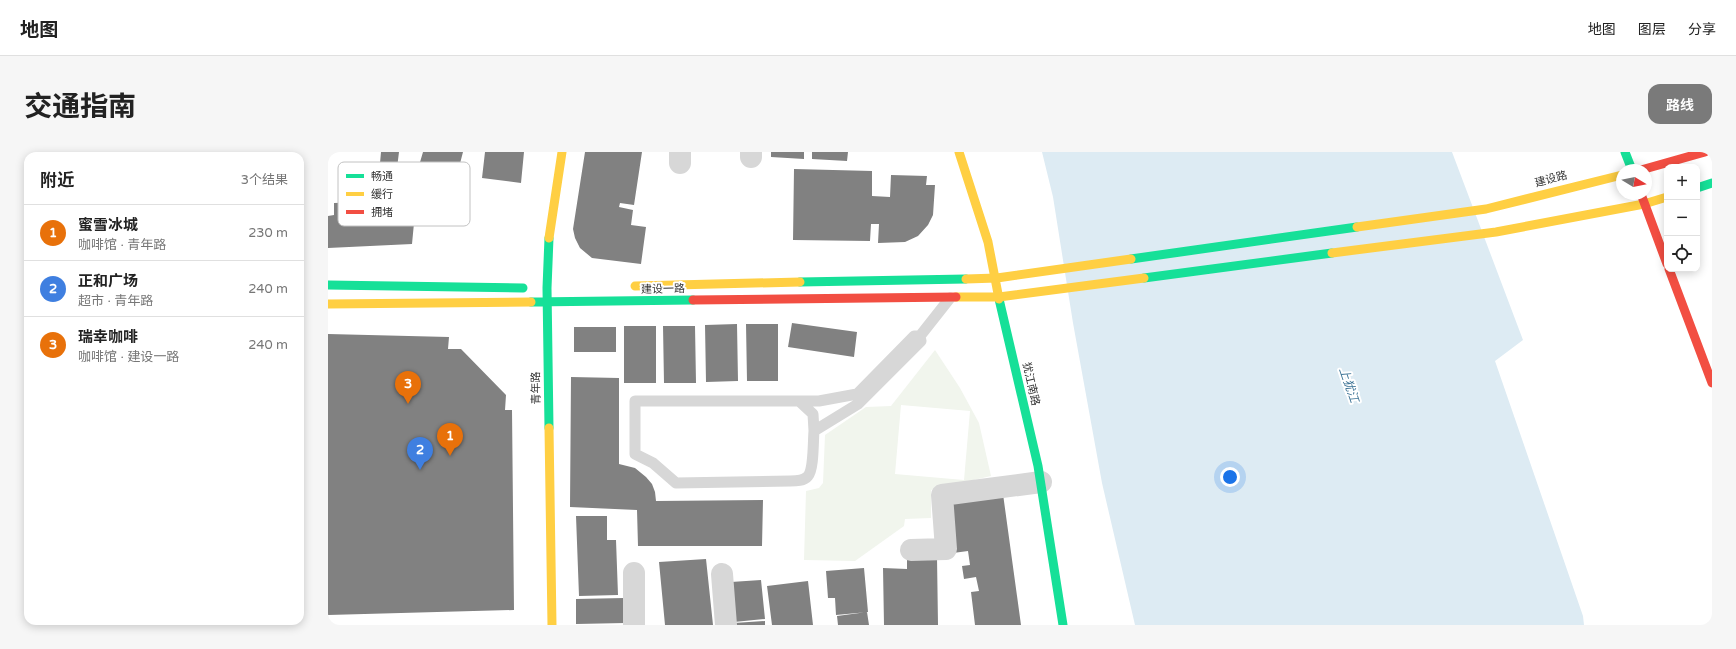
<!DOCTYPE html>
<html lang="zh">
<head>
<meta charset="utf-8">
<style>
  body { margin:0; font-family:"Varela Round","Noto Sans SC",sans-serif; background:#f6f6f6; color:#222 }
  .controls { position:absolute; right:12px; top:12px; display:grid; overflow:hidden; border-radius:8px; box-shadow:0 2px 10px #0003 }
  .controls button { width:36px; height:36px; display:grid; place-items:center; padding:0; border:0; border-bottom:1px solid #e0e0e0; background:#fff; color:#222; font:20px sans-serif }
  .compass { position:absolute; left:1288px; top:12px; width:36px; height:36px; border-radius:50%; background:#fff; box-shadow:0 2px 10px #0003; rotate:100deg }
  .you { position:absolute; left:902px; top:325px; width:14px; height:14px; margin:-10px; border:3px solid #fff; border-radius:50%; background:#1a73e8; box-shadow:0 0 0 6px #1a73e833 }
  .badge { display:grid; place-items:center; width:26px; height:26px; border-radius:50%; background:#7a7a7a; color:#fff; font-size:13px; font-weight:700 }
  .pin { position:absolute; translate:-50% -33px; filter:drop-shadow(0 1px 2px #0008) }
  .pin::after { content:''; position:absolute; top:21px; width:14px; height:12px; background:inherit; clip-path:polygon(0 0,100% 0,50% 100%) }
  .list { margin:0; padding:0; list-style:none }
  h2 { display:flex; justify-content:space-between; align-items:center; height:52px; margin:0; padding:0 16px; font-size:17px }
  h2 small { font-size:13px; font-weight:400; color:#767676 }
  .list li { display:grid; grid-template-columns:26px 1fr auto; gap:12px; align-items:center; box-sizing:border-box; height:56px; padding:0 16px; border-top:1px solid #e0e0e0 }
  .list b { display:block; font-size:15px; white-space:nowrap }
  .list p { margin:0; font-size:13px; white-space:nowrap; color:#767676 }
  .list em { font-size:13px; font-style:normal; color:#767676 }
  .icon { flex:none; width:22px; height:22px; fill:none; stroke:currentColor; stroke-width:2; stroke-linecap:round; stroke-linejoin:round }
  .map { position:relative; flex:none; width:1384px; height:473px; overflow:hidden; border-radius:12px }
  header { display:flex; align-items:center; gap:24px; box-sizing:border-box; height:56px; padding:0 20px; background:#fff; border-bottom:1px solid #e0e0e0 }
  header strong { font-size:19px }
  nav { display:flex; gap:22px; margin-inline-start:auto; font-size:14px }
  .intro { display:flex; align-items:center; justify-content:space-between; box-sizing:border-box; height:96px; padding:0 24px }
  h1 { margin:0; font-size:28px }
  .button { padding:10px 18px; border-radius:12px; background:#7a7a7a; color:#fff; font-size:14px; font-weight:700 }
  main { display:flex; gap:24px; padding:0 24px }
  aside { flex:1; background:#fff; border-radius:12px; box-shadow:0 2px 10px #0003 }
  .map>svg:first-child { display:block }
  .green { fill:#f1f5ed; fill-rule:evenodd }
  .water { fill:#ddebf3 }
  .building { fill:#818181 }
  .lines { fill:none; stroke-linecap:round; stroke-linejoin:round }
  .lane { stroke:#d7d7d7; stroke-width:11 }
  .street { stroke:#d7d7d7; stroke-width:22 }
  .fast { stroke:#16e098; stroke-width:9 }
  .slow { stroke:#ffcf43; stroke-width:9 }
  .jam { stroke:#f24e42; stroke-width:9 }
  .labels { text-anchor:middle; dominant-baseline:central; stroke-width:4; stroke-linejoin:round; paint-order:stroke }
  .street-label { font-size:11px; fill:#333; stroke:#fff }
  .water-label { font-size:12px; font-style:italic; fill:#3f7597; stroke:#fff }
  .key { fill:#fff; stroke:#c2c2c2; stroke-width:1 }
  .key-label { font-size:11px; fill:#333 }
</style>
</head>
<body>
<header>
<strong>地图</strong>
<nav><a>地图</a><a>图层</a><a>分享</a></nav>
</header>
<div class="intro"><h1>交通指南</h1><a class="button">路线</a></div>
<main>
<aside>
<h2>附近<small>3个结果</small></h2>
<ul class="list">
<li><span class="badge" style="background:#e8710a">1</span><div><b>蜜雪冰城</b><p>咖啡馆 · 青年路</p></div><em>230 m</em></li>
<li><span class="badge" style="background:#3f7fe0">2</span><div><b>正和广场</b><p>超市 · 青年路</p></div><em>240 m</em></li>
<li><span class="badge" style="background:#e8710a">3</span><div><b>瑞幸咖啡</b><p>咖啡馆 · 建设一路</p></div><em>240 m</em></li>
</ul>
</aside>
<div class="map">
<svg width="1384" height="473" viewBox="0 0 1384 473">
  <rect width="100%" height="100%" fill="#fff"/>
  <path class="green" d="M607 198 632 236 651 271 663 324 603 338V366L577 367 576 374 527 409 476 408 478 339 491 336 495 331 497 283 538 255 563 254ZM573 253 642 259 636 328 567 322Z"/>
  <path class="water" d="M714 0H1124L1195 188 1167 209 1255 464 1256 473H807L774 331 745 171 725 45Z"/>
  <path class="building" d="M53 0H71L69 16 91 19 84 92 0 96V64L6 63V51L37 50V56H48Z
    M95 0H135L128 27 90 17Z
    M157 0H196L193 31 154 26Z
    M257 0H314L306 53 292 51 291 55 305 58 303 73 318 75 313 112 264 106 252 96 247 86 245 77Z
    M443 0H476V7L443 5Z
    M484 0H520L519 9 484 7Z
    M466 17 544 19V44L562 45 563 23 599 24 598 33H607L605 63 600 73 590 84 577 90 550 91 551 72H543L542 89 465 88Z
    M464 171 529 180 526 205 460 195Z
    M409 172 410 229 378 230 377 173Z
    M418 172H450V229H419Z
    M296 174H328V231H296Z
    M335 174H367L368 231H336Z
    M246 175H288V200H246Z
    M0 182 121 185 120 197H133L178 243 177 258H184L186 458 0 463Z
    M243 225 291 226V312L307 316 318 325 324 332 327 340 328 349 435 348 434 394H310L309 358 242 355Z
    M675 342 693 473H647L643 440 651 439 648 425 636 427 634 414 642 413 640 399 625 401 619 350Z
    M248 364H279V388H288L290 443 251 444Z
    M579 405H609L610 473H556L555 416 579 417Z
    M378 407 385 473H337L331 410Z
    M536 416 540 460 508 463 507 446H500L498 419Z
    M433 428 437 467 406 470 403 430Z
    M480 429 485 473H444L439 434Z
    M296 446 297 471 248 472V447Z
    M539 460 541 473H510L509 464Z
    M437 469V473H406V471Z"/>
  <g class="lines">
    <path class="lane" d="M592 184H586L529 242 491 249H307V302L325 311 348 331 462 329C468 329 476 329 480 324 486 317 485 289 486 279L530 252 593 189 592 184 622 146
      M471 249 485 262 486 279"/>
    <path class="street" d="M423 5V0
      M352 11V0
      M583 398 618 397 614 343 713 330
      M394 422 398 473
      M306 473V421"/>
    <path class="fast" d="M1297 0 1304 18
      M1369 36 1384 31
      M221 86 219 136 221 276
      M803 107 1029 75
      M816 126 1004 101
      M472 130 638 127
      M0 133 195 136
      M671 147 710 314 735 473
      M203 150 365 148"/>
    <path class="slow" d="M631 0 660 90 671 147
      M1029 75 1158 57 1294 23
      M221 86 234 0
      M1004 101 1168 80 1316 52 1339 45
      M638 127 669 126 803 107
      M307 134 472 130
      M628 145H671L816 126
      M0 152 203 150
      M221 276 224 473"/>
    <path class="jam" d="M1313 18 1377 0
      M1313 42 1339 112
      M1341 117 1384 231
      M365 148 628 145"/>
  </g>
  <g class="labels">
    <g class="street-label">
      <text transform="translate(1223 27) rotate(-15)">建设路</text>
      <text transform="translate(335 137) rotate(-1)">建设一路</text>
      <text transform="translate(703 232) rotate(77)">犹江南路</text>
      <text transform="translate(208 236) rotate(-91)">青年路</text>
    </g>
    <g class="water-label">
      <text transform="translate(1021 233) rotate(71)">上犹江</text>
    </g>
  </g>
  <rect x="10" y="10" width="132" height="64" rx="6" class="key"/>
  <rect x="18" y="22" width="18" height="4" fill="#16e098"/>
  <rect x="18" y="40" width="18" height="4" fill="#ffcf43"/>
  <rect x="18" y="58" width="18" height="4" fill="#f24e42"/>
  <g class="key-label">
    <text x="43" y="28">畅通</text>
    <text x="43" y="46">缓行</text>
    <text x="43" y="64">拥堵</text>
  </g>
</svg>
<div class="controls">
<button>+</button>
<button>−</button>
<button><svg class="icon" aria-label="locate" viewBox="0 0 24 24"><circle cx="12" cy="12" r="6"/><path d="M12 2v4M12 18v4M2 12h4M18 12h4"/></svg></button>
</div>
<svg class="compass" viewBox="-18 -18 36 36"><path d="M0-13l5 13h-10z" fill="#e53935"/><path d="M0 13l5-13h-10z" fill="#767676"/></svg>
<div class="you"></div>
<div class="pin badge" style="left:122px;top:304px;background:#e8710a">1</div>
<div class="pin badge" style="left:92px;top:318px;background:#3f7fe0">2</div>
<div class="pin badge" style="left:80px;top:252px;background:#e8710a">3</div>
</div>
</main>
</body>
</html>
